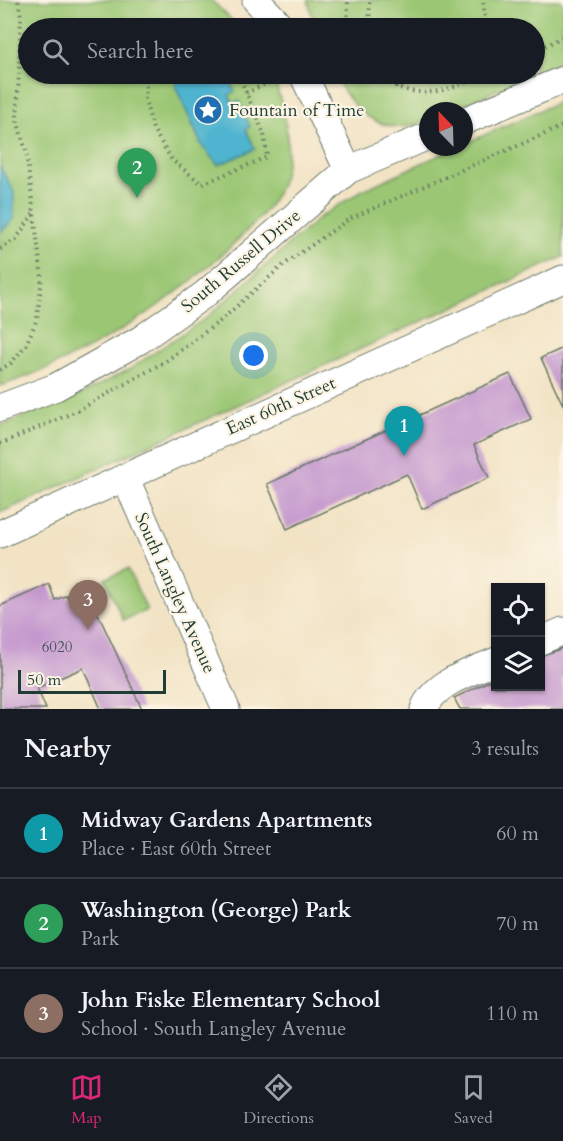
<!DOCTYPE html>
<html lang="en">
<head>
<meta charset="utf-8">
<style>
  body { margin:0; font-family:Cardo,serif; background:#20242c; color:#f1f3f6 }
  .controls { position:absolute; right:18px; bottom:18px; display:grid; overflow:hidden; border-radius:0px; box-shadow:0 2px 4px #0004 }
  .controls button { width:54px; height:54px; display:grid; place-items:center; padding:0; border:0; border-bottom:2px solid #363941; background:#171b24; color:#f1f3f6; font:30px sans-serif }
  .compass { position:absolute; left:419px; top:102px; width:54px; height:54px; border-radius:50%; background:#171b24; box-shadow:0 2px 4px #0004; rotate:337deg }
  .scale { position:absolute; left:18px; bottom:15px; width:148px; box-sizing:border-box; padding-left:6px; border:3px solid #1f3d34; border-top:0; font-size:16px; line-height:21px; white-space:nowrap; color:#1f3d34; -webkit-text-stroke:4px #fcf5e5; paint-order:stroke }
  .you { position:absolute; left:254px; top:356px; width:21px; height:21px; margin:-15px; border:4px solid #fff; border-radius:50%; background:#1a73e8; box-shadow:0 0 0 9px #1a73e833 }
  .badge { display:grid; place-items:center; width:39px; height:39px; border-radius:50%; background:#db2777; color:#fff; font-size:20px; font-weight:700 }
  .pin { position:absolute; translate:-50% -50px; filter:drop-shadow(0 2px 3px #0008) }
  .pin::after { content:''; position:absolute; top:32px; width:21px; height:18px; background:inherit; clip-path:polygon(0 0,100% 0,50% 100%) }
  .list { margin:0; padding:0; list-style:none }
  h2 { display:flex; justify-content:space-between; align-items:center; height:78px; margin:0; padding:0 24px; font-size:26px }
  h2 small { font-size:20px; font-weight:400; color:#9ea1a6 }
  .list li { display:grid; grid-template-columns:39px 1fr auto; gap:18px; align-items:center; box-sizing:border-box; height:90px; padding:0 24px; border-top:2px solid #363941 }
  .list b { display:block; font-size:22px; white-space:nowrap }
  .list p { margin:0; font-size:20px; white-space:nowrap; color:#9ea1a6 }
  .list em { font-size:20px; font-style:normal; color:#9ea1a6 }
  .icon { flex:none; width:33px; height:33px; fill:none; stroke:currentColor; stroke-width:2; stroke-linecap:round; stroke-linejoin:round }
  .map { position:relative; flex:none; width:563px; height:709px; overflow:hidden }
  .search { position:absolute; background:#171b24; box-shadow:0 2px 4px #0004; left:18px; right:18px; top:18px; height:66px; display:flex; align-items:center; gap:15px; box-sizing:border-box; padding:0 21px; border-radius:33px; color:#9ea1a6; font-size:22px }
  .sheet { height:348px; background:#171b24 }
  nav { display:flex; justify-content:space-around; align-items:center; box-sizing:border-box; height:84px; border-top:2px solid #363941; background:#171b24; font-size:16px; color:#9ea1a6 }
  nav a { display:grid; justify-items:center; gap:3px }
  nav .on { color:#db2777 }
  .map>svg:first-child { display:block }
  .green { fill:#9bc775; stroke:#5d8254; stroke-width:1.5 }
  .water { fill:#50b4cf; stroke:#387882; stroke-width:1.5 }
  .building { fill:#c092cc }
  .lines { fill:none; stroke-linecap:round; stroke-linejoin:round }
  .minor-casing { stroke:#697767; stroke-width:29 }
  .path { stroke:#697767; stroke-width:4; stroke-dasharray:1.5 4.5; stroke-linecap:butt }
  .minor { stroke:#fff; stroke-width:27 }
  .labels { text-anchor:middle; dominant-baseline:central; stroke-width:4.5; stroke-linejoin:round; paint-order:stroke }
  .number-label { font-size:15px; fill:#47525a }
  .poi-label { font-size:18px; fill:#1f3d34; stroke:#fcf5e5; text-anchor:start }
  .street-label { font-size:18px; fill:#1f3d34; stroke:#fcf5e5 }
</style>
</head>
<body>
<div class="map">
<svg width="563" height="709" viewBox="0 0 563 709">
  <rect width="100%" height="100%" fill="#fcf5e5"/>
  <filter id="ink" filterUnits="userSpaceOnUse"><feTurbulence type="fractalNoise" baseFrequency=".0167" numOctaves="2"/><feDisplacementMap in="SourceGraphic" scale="12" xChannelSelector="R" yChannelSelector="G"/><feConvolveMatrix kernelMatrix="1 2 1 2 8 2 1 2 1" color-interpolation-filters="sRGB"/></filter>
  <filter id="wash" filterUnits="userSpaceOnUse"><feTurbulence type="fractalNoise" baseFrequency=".008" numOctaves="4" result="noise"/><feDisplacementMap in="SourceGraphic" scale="24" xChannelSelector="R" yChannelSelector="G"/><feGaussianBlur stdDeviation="1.35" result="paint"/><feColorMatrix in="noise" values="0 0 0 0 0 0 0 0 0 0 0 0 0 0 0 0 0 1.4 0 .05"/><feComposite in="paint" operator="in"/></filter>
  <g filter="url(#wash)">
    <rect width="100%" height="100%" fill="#f2e3c5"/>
    <path class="green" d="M0 0H211L240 28H28V74H271C286 107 295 154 279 189 268 212 247 231 229 248 163 309 85 358 0 386Z
      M308 0H561L563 5V61L534 73V28H315Z
      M334 74H534L448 111H428V120C383 140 353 112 334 74Z
      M563 100V257L0 513V426L84 393 128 370 206 318 320 217 361 191 457 147H464V144Z
      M128 569 147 610 123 620 105 579Z"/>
    <path class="water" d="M175 74H227L235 92 229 95 233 103 239 101 250 127 246 129 255 149 218 165 202 146 176 88Z
      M0 166 14 192V219L0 233Z"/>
    <g id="blocks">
      <path class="building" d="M563 348V405L541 358Z
        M510 374 531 419 474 445 489 478 422 509 407 474 287 529 267 484Z
        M49 584 55 600 67 595 68 598 87 590 142 709H101L83 668 37 688 46 709H0V606Z
        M563 648V709H460L454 698 495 678V687H540V656Z"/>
    </g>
  </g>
  <g filter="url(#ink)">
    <use href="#blocks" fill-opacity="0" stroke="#697767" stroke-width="1.5"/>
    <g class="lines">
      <g class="minor-casing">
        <path id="minor" d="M256 0 276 21 280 28
          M303 74 348 170
          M464 121 563 80
          M0 408 56 387 140 340 205 294 348 170 428 136
          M125 477 226 709
          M0 534 563 279
          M540 641 563 631
          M424 709C435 682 471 672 496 661"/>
      </g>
      <path class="path" d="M347 28 348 0
        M369 28 370 0
        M483 28 485 18 483 0
        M534 51 563 37
        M147 74 145 100 153 129 172 160 202 184 267 157 264 134 238 74
        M374 74C414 103 445 93 486 74
        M396 87 401 74
        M246 93 274 80
        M0 249 16 239 34 213
        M0 370 11 363 26 345 37 319 42 278 26 151 17 120 21 16 18 0
        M0 444 77 411 166 361 220 321 282 266 349 219 563 126"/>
      <use href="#minor" class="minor"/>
    </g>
  </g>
  <defs>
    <g id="sight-disc" transform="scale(1.5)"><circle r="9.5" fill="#1f6fb2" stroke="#fcf5e5"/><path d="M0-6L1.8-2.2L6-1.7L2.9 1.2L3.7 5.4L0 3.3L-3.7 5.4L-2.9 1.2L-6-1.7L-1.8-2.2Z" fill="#fff"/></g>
  </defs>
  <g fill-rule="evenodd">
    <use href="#sight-disc" x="208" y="110"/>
  </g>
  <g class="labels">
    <g class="number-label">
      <text x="57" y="647">6020</text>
    </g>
    <g class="poi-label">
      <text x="229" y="110">Fountain of Time</text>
    </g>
    <g class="street-label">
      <text transform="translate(241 261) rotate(-40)">South Russell Drive</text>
      <text transform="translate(281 406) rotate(-24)">East 60th Street</text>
      <text transform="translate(175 593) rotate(66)">South Langley Avenue</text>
    </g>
  </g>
</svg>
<div class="controls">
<button><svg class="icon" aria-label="locate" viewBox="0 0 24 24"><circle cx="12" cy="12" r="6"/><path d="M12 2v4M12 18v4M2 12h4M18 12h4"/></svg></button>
<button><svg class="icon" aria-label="layers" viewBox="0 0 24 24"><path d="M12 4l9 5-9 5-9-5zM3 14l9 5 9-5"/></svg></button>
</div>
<svg class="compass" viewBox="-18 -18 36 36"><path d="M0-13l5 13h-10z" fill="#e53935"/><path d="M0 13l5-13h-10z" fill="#9ea1a6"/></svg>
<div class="scale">50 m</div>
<div class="you"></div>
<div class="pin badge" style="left:404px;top:456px;background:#0f9aa8">1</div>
<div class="pin badge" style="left:137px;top:198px;background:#2e9e5b">2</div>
<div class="pin badge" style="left:88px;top:630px;background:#8d6e63">3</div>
<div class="search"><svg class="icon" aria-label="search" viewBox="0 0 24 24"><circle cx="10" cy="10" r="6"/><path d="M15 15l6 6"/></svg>Search here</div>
</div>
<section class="sheet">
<h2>Nearby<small>3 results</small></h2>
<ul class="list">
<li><span class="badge" style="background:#0f9aa8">1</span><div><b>Midway Gardens Apartments</b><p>Place · East 60th Street</p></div><em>60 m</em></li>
<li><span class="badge" style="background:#2e9e5b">2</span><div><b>Washington (George) Park</b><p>Park</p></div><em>70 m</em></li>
<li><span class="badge" style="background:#8d6e63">3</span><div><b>John Fiske Elementary School</b><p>School · South Langley Avenue</p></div><em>110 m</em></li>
</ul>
</section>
<nav>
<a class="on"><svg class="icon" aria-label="map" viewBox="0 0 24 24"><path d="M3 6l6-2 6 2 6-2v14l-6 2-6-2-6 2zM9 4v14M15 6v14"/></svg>Map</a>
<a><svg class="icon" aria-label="directions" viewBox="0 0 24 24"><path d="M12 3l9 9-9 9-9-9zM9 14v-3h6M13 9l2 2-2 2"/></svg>Directions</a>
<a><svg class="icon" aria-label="saved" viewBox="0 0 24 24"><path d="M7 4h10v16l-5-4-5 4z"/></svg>Saved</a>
</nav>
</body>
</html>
